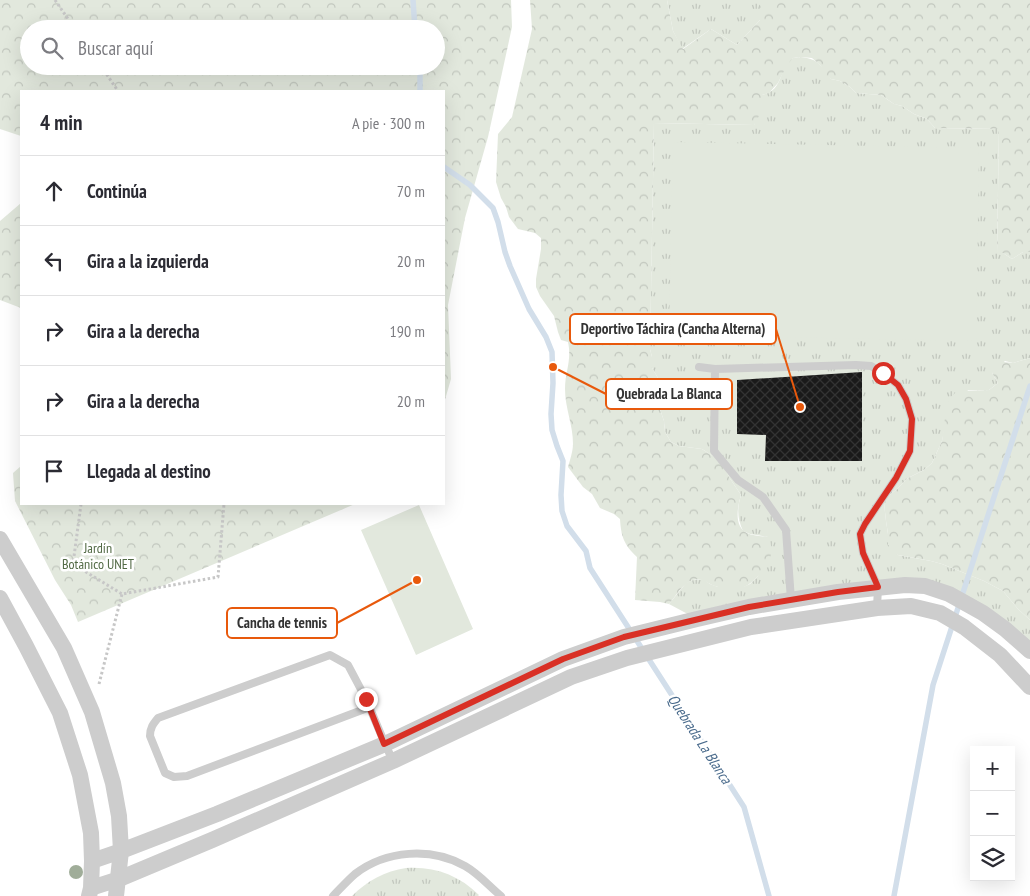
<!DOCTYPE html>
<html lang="es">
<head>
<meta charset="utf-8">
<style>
  body { margin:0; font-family:"PT Sans Narrow",sans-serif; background:#f7f7f7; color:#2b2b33 }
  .controls { position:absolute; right:15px; bottom:15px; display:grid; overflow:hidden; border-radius:0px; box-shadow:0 5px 20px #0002 }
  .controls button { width:45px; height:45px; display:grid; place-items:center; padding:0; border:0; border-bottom:1px solid #e1e1e2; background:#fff; color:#2b2b33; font:25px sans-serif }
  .stop { position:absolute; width:15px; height:15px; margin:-11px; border:4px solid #d93025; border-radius:50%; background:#fff }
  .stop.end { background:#d93025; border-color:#fff; box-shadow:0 1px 5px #0008 }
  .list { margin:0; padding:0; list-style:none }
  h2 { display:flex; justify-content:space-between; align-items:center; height:65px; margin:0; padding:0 20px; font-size:21px }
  h2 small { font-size:16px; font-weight:400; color:#7c7c81 }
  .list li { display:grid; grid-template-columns:32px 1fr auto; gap:15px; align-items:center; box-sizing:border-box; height:70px; padding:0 20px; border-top:1px solid #e1e1e2 }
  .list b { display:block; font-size:19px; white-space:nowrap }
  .list em { font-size:16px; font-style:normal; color:#7c7c81 }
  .icon { flex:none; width:28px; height:28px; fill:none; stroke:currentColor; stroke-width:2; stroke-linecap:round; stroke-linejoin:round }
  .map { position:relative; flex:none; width:1030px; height:896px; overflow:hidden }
  .search { position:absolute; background:#fff; box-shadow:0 5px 20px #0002; left:20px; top:20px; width:425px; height:55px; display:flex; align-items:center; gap:12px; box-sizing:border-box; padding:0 18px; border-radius:28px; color:#7c7c81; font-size:19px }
  .panel { position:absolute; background:#fff; box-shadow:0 5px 20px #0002; left:20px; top:90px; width:425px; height:415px; border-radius:0px }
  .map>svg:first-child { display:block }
  .grass { fill:url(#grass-tufts) }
  .forest { fill:url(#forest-crowns); fill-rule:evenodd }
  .pitch { fill:#e2e8dd }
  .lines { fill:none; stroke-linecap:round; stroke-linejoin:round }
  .stream { stroke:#d2deea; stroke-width:5.5 }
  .building { fill:url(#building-cross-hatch) }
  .path { stroke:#c7c7c7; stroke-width:3; stroke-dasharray:2.5 2.5; stroke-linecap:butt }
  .lane { stroke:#cdcdcd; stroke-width:8 }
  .street { stroke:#cdcdcd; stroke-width:16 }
  .tree { fill:#a0ad99 }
  .route { stroke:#d93025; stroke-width:6 }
  .labels { text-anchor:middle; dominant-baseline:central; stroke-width:5; stroke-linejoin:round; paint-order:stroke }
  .park-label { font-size:14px; fill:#526a45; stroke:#fff }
  .water-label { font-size:15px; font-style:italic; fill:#4a6b8c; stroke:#fff }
  .leader { fill:none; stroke:#e8590c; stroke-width:2 }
  .callout-dot { fill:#e8590c; stroke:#fff; stroke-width:2 }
  .callout { fill:#fff; stroke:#e8590c; stroke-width:2 }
  .callout-label { font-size:15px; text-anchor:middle; font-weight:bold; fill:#333 }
</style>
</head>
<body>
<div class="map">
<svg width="1030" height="896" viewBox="0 0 1030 896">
  <defs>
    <pattern id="grass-tufts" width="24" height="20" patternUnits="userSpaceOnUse" patternTransform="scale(1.25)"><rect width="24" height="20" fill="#e2e8dd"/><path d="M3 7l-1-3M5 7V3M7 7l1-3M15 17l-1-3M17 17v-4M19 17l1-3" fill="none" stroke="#c2c7be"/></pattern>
    <pattern id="forest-crowns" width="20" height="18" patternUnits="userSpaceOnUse" patternTransform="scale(1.25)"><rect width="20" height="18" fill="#e2e8dd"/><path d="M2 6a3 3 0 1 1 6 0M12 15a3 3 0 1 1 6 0" fill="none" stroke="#c2c7be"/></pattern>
    <pattern id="building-cross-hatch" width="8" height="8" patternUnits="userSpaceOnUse" patternTransform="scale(1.25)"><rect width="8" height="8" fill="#1a1a1a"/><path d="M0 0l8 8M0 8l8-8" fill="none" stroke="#333"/></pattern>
  </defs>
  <rect width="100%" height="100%" fill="#fff"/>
  <path class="grass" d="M667 0H760V20L737 45 711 29 682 49 673 31Z
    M801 57C819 59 821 66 831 79L840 81 850 87 856 93 881 95 894 104 902 106 914 114 927 119 935 128 999 129 997 253H1003L1012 259 1023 252H1030V358L1013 363 1005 361 992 373 998 383 989 390H968L944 431 942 441 932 463 924 470 908 478 896 490 887 497 884 503 886 521 888 534V544L898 555 931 561 942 564 984 581 1003 591 1018 609 1030 620V651L925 586 697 619 669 604 686 583 693 580 703 579 710 584 718 587H743L750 584 758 576 768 537 750 534 743 531C737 518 737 508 741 495L729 477 725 468 719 460 702 449 679 446 671 442 665 432 664 421 656 397 658 378 652 368V357L650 349 654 123 754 125 762 102V95C785 90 778 67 793 58 794 58 800 57 801 57Z
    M406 868C434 866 459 875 479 895L478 896H352C367 881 385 871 406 868Z"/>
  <path class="forest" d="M0 0H511L512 27 488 137 465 218 448 305 451 379 444 403V91H21V136L0 129ZM29 29H436V66H29Z
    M530 0H667L673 31 683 49 711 29 737 45 760 20V0H1030V252H1023L1012 259 1003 253H997L999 129 935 128 927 119 914 114 902 106 894 104 881 95 856 93 850 87 840 81 831 79 824 74 821 66 812 58 801 57 793 58 787 65 778 83 769 93 762 95C763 106 760 116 754 125L654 123 650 349 652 357V368L658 378 656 397 664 421 665 432 671 442 679 446 702 449 719 460 725 468 729 477 741 495C738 505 734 523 744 531 750 536 761 536 768 537 772 544 772 551 770 559 768 567 752 584 744 587 742 588 721 587 718 587 707 585 705 577 693 580 682 584 676 596 669 604L660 602 635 600 637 557C624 545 621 536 620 519L614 514 600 508 592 494 583 487 568 467C570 460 573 451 573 444 573 425 565 408 565 389 565 372 572 360 568 342L561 340 558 332 554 316 540 296 536 287V279L541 249V238L535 233 518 229 509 217 506 207 501 198 496 182 498 134 512 117 532 29Z
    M21 203V308L0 300V221Z
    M1030 358V620L1018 609 1003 591 984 581 942 564 931 561 898 555 892 552 888 544V534L886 521 884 503 887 497 896 490 908 478 924 470 932 463 942 441 946 410 949 399 957 391 989 390 998 383 992 373 995 361 1013 363Z
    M21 466V504H355L78 622 71 605 55 580 15 501 13 473Z"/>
  <path class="pitch" d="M673 142 979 148 976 341 669 335Z
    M419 505 473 629 416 655 361 530Z"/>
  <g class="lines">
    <path class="stream" d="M413 0 415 29
      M420 66V91
      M444 167 470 185 493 208 498 222 505 252 510 266 529 309 546 337 552 352 553 383 551 414 552 430 557 446 563 461 561 495 562 511 567 526 586 551 590 568 744 807 769 896
      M894 896 933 685 1030 386"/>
  </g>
  <path class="building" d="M862 372V461H765L766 435 737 434V380Z"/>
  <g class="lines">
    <path class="path" d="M55 0 75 29
      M101 66 118 91
      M81 504 73 564 122 594 218 577 224 504
      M99 684 122 594"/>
    <path class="lane" d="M699 367 715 369 856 365 871 366 883 373 898 385 906 399 912 419 910 451 896 478 865 524 860 534 863 553 878 587 877 608
      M715 369 714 451 738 480 763 497 786 530 791 600
      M370 707 187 776 174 777 165 773 150 736C150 728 153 724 158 718L330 655 348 665 366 699 385 744 393 761
      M333 896C340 889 347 881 355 874 386 850 431 847 465 866 479 874 489 886 501 896"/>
    <path class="street" d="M0 539 64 648 92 712 113 783 119 816 121 851 116 896
      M0 598 26 646 60 713 80 775 91 833 92 861 91 888 89 896
      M92 861 121 851 217 814 385 744 563 659 624 637 697 619 749 607 838 592 905 585 925 586 949 594 983 613 1005 629 1030 651
      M91 888 119 879 212 840 393 761 571 677 627 658 751 627 877 608 911 606 940 613 964 627 1000 655 1030 687"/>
  </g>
  <circle class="tree" cx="76" cy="872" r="7"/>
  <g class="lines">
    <path class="route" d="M366 699 384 744 563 659 624 637 749 607 838 592 878 587 863 553 860 534 865 524 896 478 910 451 912 419 906 399 898 385 883 373"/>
  </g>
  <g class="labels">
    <g class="park-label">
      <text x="98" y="548">Jardín<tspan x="98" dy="16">Botánico UNET</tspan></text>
    </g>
    <g class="water-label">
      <text transform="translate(700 739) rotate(57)">Quebrada La Blanca</text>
    </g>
  </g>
  <path class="leader" d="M800 407L776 329M553 367L606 394M417 580L337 623"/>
  <g class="callout-dot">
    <circle cx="800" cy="407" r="5"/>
    <circle cx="553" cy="367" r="5"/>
    <circle cx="417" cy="580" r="5"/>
  </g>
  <g class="callout">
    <rect x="570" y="314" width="206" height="30" rx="5"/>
    <rect x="606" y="379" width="126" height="30" rx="5"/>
    <rect x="227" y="608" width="110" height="30" rx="5"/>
  </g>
  <g class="callout-label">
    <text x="673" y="334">Deportivo Táchira (Cancha Alterna)</text>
    <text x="669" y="399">Quebrada La Blanca</text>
    <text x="282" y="628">Cancha de tennis</text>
  </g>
</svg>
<div class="controls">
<button>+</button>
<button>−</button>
<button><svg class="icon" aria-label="layers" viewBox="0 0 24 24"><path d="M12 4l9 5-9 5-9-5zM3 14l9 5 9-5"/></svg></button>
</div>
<div class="stop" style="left:883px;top:373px"></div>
<div class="stop end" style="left:366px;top:699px"></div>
<div class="search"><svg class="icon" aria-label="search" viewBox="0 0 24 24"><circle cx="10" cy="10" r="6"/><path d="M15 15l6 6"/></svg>Buscar aquí</div>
<section class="panel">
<h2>4 min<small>A pie · 300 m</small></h2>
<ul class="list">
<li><svg class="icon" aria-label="ahead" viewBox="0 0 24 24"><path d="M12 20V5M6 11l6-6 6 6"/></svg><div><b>Continúa</b></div><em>70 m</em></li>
<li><svg class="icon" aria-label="left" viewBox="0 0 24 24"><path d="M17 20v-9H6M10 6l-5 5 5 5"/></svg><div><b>Gira a la izquierda</b></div><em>20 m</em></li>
<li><svg class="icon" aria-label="right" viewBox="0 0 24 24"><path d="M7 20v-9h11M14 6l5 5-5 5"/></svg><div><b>Gira a la derecha</b></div><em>190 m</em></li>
<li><svg class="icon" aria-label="right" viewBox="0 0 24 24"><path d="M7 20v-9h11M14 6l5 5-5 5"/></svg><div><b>Gira a la derecha</b></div><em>20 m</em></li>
<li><svg class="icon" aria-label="arrive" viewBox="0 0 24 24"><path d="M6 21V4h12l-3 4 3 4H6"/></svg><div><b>Llegada al destino</b></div></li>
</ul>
</section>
</div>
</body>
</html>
